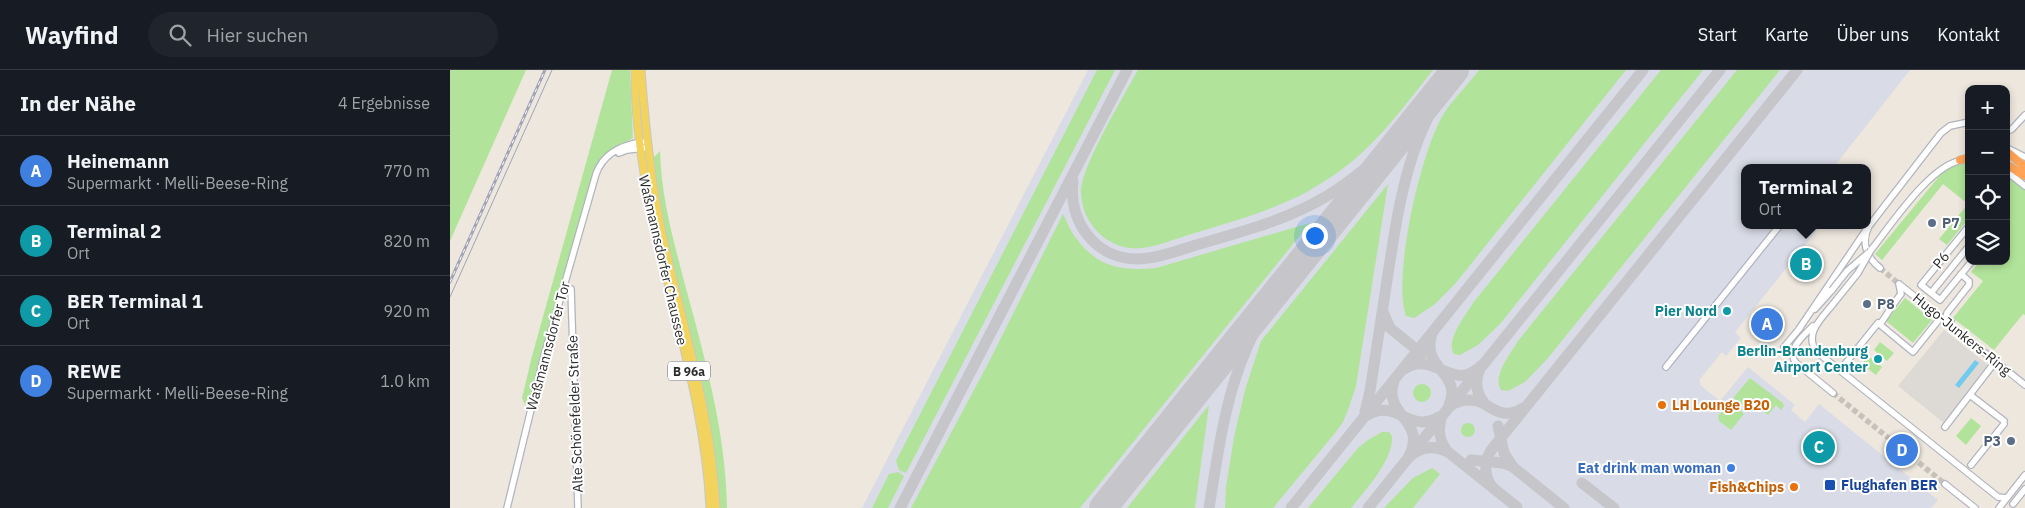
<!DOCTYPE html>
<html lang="de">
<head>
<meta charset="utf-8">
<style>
  body { margin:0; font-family:"IBM Plex Sans",sans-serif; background:#20242c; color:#f1f3f6 }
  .controls { position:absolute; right:15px; top:15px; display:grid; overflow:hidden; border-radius:10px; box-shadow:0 2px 8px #0003 }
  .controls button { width:45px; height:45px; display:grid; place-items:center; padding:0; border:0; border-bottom:1px solid #363941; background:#171b24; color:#f1f3f6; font:25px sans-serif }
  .you { position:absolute; left:864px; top:165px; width:18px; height:18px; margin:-12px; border:4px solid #fff; border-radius:50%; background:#1a73e8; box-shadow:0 0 0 8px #1a73e833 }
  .badge { display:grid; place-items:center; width:32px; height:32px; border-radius:50%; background:#ea580c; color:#fff; font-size:16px; font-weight:700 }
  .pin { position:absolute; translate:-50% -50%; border:2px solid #fff; box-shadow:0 1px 5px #0006 }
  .popup { position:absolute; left:1291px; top:94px; width:130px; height:65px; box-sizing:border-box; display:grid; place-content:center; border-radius:10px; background:#171b24; filter:drop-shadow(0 1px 4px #0005); font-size:16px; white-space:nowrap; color:#9ea1a6 }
  .popup b { font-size:19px; color:#f1f3f6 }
  .popup::after { content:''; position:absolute; left:50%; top:100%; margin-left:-10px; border:10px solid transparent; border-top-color:#171b24 }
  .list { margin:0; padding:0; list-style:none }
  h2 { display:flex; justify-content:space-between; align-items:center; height:65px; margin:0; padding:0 20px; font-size:21px }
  h2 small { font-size:16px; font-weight:400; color:#9ea1a6 }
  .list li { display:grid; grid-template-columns:32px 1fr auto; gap:15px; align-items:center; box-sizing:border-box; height:70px; padding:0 20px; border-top:1px solid #363941 }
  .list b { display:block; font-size:19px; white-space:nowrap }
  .list p { margin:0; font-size:16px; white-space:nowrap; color:#9ea1a6 }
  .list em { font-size:16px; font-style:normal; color:#9ea1a6 }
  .icon { flex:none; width:28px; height:28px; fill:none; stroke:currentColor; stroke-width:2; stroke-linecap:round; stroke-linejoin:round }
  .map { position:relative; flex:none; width:1575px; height:438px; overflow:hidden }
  header { display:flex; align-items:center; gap:30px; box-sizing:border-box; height:70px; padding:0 25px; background:#171b24; border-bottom:1px solid #363941 }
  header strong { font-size:24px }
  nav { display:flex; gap:28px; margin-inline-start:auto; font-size:18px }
  .search { width:350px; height:45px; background:#20242c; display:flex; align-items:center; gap:12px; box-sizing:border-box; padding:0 18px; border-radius:28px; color:#9ea1a6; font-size:19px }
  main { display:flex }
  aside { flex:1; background:#171b24 }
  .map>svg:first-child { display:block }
  .airport { fill:#d9dbe6 }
  .green { fill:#b1e49a }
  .plaza { fill:#dddad5 }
  .water { fill:#70cbef }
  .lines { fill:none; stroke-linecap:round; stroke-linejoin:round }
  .taxiway { stroke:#c6c5ca; stroke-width:11 }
  .runway { stroke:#c6c5ca; stroke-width:28 }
  .minor-tunnel { stroke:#c6c1ba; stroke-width:5.5; stroke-dasharray:5.5 3; stroke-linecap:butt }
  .minor-casing { stroke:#b1b4bf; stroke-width:8 }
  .major-casing { stroke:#c8c8c8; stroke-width:9 }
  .highway-casing { stroke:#c8c8c8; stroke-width:9 }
  .minor { stroke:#fff; stroke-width:5.5 }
  .major { stroke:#f2d35e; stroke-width:7 }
  .highway { stroke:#ffa457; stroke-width:8 }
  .tram { stroke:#a0a3b6; stroke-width:1 }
  .rail-casing { stroke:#a0a3b6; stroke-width:3 }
  .rail { stroke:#fff; stroke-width:1; stroke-dasharray:4; stroke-linecap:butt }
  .minor-bridge-casing { stroke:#b1b4bf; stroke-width:8; stroke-linecap:butt }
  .minor-bridge { stroke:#fff; stroke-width:5.5 }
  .service-dot { fill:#5c6f8a; stroke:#fff; stroke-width:2 }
  .culture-dot { fill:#0f9aa8; stroke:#fff; stroke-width:2 }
  .food-dot { fill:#e8710a; stroke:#fff; stroke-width:2 }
  .shop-dot { fill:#3f7fe0; stroke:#fff; stroke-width:2 }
  .transit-dot { fill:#1a4fb4; stroke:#fff; stroke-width:2 }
  .labels { text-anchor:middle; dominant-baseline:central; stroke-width:4; stroke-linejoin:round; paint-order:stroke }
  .shield { fill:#fff; stroke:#6b6b6b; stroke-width:1 }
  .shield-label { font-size:12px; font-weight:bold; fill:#2b2b2b }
  .service-label { font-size:14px; font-weight:bold; fill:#4e5e75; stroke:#fff; text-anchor:start }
  .street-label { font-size:14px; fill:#2b2b2b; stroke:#fff }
  .culture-label { font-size:14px; font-weight:bold; fill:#0d838f; stroke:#fff; text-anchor:end }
  .food-label { font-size:14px; font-weight:bold; fill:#c56008; stroke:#fff; text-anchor:start }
  .shop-label { font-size:14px; font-weight:bold; fill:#366cbe; stroke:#fff; text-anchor:end }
  .transit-label { font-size:14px; font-weight:bold; fill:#164399; stroke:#fff; text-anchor:start }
</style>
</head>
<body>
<header>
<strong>Wayfind</strong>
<div class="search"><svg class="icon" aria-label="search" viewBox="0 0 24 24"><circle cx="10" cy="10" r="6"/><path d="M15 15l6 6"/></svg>Hier suchen</div>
<nav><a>Start</a><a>Karte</a><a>Über uns</a><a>Kontakt</a></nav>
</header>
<main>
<aside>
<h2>In der Nähe<small>4 Ergebnisse</small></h2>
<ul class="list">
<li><span class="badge" style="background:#3f7fe0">A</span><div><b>Heinemann</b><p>Supermarkt · Melli-Beese-Ring</p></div><em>770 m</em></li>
<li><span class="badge" style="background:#0f9aa8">B</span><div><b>Terminal 2</b><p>Ort</p></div><em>820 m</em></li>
<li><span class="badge" style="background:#0f9aa8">C</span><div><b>BER Terminal 1</b><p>Ort</p></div><em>920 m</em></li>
<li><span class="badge" style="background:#3f7fe0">D</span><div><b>REWE</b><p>Supermarkt · Melli-Beese-Ring</p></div><em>1.0 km</em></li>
</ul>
</aside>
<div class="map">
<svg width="1575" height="438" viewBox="0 0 1575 438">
  <rect width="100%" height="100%" fill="#ede7de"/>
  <path class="airport" d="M638 0H1460L1383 98H1295V155H1371L1285 262 1291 268 1276 286 1272 282 1250 309V315L1270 331 1298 297 1345 335 1341 340 1355 352 1369 334 1488 430 1481 438H412Z"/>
  <path class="green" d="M0 0H76L0 171Z
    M162 0H180L183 68 157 83 146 96 116 197 77 340 72 328 82 286Z
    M647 0H665L456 403 449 400 446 391Z
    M688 0H983C955 35 928 73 891 100 878 109 863 119 849 126 814 143 775 154 738 165 720 171 699 180 679 178 652 174 632 150 631 123 630 98 674 26 688 0Z
    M1029 0H1176L1005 214 984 235 964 248 956 246C942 207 971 81 993 45 1003 29 1018 15 1029 0Z
    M1211 0H1253L1050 254 1028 275 1010 285 1004 284C995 270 1016 245 1023 233Z
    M1287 0H1330L1098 288 1075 312 1058 321 1051 320C1042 306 1061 283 1068 271Z
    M210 81C211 125 223 169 234 211 254 285 276 361 277 438H270C265 338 232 245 213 148 209 128 207 108 203 88Z
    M1519 92V148L1497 175 1489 169 1518 134 1493 114 1432 190 1425 184 1491 104 1503 96Z
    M1556 104 1575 119V245L1573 244 1544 280 1503 248 1533 211 1521 202 1530 191H1556Z
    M938 114 906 316 898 340 893 352 885 363 823 438H775L776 417 784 367 795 320 811 271Z
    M613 144C617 151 620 161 626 168 648 198 672 201 706 198L860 153 630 438H461L541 288Z
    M1455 228 1482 250 1463 273 1436 251Z
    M1430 272 1444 283 1437 291 1424 280Z
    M1418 286 1432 297 1426 305 1412 294Z
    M1300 308 1333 333 1334 336 1331 340 1326 335 1318 345 1305 335 1300 341 1284 328 1281 333 1294 344 1281 360 1269 351 1268 346Z
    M963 323a9 9 0 1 1 18 0a9 9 0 1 1-18 0Z
    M759 335 745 438H677Z
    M1521 348 1531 356 1516 375 1506 366Z
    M1011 360a7 7 0 1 1 14 0a7 7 0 1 1-14 0Z
    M932 362H939L942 366C944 389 915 421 901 438H858L908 378 918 370Z
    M982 398 990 404 963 438H934L963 408Z
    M448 402 454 406 438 438H422L439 404Z"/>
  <path class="plaza" d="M1494 260 1539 296 1494 353 1448 316Z"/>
  <path class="water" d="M1525 290 1529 293 1509 318 1505 315Z"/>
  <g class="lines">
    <path class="taxiway" d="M623 111C618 150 644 188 686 189 706 189 727 181 746 175 791 162 837 150 877 126 907 108 932 85 957 60
      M933 242 940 258 972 284
      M982 264C970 299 1013 302 999 335
      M954 299C987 279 1001 325 1032 295 1024 309 1025 322 1035 334
      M944 311C932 347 979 349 958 388 970 376 984 375 998 382
      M1029 330C1044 341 1056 349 1073 338
      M1000 336C1011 329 1023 328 1035 334
      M915 342 920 321C926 282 932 243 938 204 950 126 959 66 1006 0
      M916 346C945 326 959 365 989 347
      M991 349C988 361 989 371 998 382
      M993 378 1067 437
      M1021 390 1053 393 1063 397 1054 383 1048 356
      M1063 397 1114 438
      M1132 413 1164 438
      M1044 419C1034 408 1033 392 1042 379L1347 0
      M450 438 677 0
      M759 438C773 353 779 294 829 219
      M841 438 1193 0
      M918 438 1270 0"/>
    <path class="runway" d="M653 438 1005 0"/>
    <path class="minor-tunnel" d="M1430 198 1449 214
      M1383 323 1495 414"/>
    <g class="minor-casing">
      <path id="minor" d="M1556 62 1562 59 1575 45
        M1557 78 1575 87
        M169 83 177 80 194 78
        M1556 101 1575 116
        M1519 156 1471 215 1490 230 1522 191
        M1421 180C1441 155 1482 92 1514 90
        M1430 198C1416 187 1411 172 1419 156L1491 63 1500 56 1519 52
        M1449 214 1575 315
        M121 219 128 438
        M1481 223 1519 176
        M1383 234C1372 248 1353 264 1367 282L1548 427 1556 428
        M1365 239 1382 220
        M1501 251 1496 248 1497 243 1519 215V211L1511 204
        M1428 253 1463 282 1491 247
        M1363 256C1354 265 1337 279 1345 292L1383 323
        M1349 259 1416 160
        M1334 277 1350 258
        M1395 294 1428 253H1431C1438 243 1443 234 1451 224L1449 214
        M1216 297 1330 155
        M1520 325 1554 351
        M1495 357 1545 292
        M1521 395 1554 354
        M1495 414 1525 438
        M1563 434 1575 419
        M57 438 94 286 146 104C153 84 172 75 192 72
        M1549 438 1575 405"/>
    </g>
    <g class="major-casing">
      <path id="major" d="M185 0C184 150 253 289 260 438
        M191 0C195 53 200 106 211 158 231 251 262 343 266 438"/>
    </g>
    <g class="highway-casing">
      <path id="highway" d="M1556 81 1575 97
        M1510 90 1519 88
        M1556 94 1575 106"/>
    </g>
    <use href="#minor" class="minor"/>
    <use href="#major" class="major"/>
    <use href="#highway" class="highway"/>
    <path class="tram" d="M0 227 102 0"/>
    <g class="rail-casing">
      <path id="rail" d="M0 212 95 0"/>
    </g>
    <use href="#rail" class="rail"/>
    <g class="minor-bridge-casing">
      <path id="minor-bridge" d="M1382 220 1397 201 1418 183
        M1383 234 1408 203 1421 180"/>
    </g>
    <use href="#minor-bridge" class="minor-bridge"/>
  </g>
  <g class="service-dot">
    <circle cx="1482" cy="153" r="5"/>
    <circle cx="1417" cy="234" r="5"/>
    <circle cx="1561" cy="371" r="5"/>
  </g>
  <g class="culture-dot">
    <circle cx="1277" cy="241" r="5"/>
    <circle cx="1428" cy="289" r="5"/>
  </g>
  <g class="food-dot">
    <circle cx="1212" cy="335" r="5"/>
    <circle cx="1344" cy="417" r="5"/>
  </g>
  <circle class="shop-dot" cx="1281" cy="398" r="5"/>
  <rect class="transit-dot" x="1374" y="409" width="12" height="12" rx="2.5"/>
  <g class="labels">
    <rect class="shield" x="218" y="291.5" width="42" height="19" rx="4"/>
    <g class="shield-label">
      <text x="239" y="301">B 96a</text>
    </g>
    <g class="service-label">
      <text x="1492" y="153">P7</text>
      <text x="1427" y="234">P8</text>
      <text x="1551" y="371" text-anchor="end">P3</text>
    </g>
    <g class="street-label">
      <text transform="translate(213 190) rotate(77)">Waßmannsdorfer Chaussee</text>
      <text transform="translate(1491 190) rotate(-51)">P6</text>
      <text transform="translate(1512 264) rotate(39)">Hugo-Junkers-Ring</text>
      <text transform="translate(98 276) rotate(-75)">Waßmannsdorfer Tor</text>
      <text transform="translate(125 344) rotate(-92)">Alte Schönefelder Straße</text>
    </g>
    <g class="culture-label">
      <text x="1267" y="241">Pier Nord</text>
      <text x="1418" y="281">Berlin-Brandenburg<tspan x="1418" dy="16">Airport Center</tspan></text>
    </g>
    <g class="food-label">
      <text x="1222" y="335">LH Lounge B20</text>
      <text x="1334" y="417" text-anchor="end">Fish&amp;Chips</text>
    </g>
    <g class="shop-label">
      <text x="1271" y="398">Eat drink man woman</text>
    </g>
    <g class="transit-label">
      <text x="1391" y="415">Flughafen BER</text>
    </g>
  </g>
</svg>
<div class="controls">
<button>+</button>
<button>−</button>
<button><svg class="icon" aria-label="locate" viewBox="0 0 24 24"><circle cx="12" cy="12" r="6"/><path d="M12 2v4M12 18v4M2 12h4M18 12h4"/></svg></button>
<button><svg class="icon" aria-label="layers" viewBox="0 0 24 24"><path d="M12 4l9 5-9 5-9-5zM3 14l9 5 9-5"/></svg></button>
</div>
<div class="you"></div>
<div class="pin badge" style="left:1317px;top:254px;background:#3f7fe0">A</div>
<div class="pin badge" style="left:1356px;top:194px;background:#0f9aa8">B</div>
<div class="popup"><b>Terminal 2</b>Ort</div>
<div class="pin badge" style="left:1369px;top:377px;background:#0f9aa8">C</div>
<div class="pin badge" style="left:1452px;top:380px;background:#3f7fe0">D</div>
</div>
</main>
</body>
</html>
